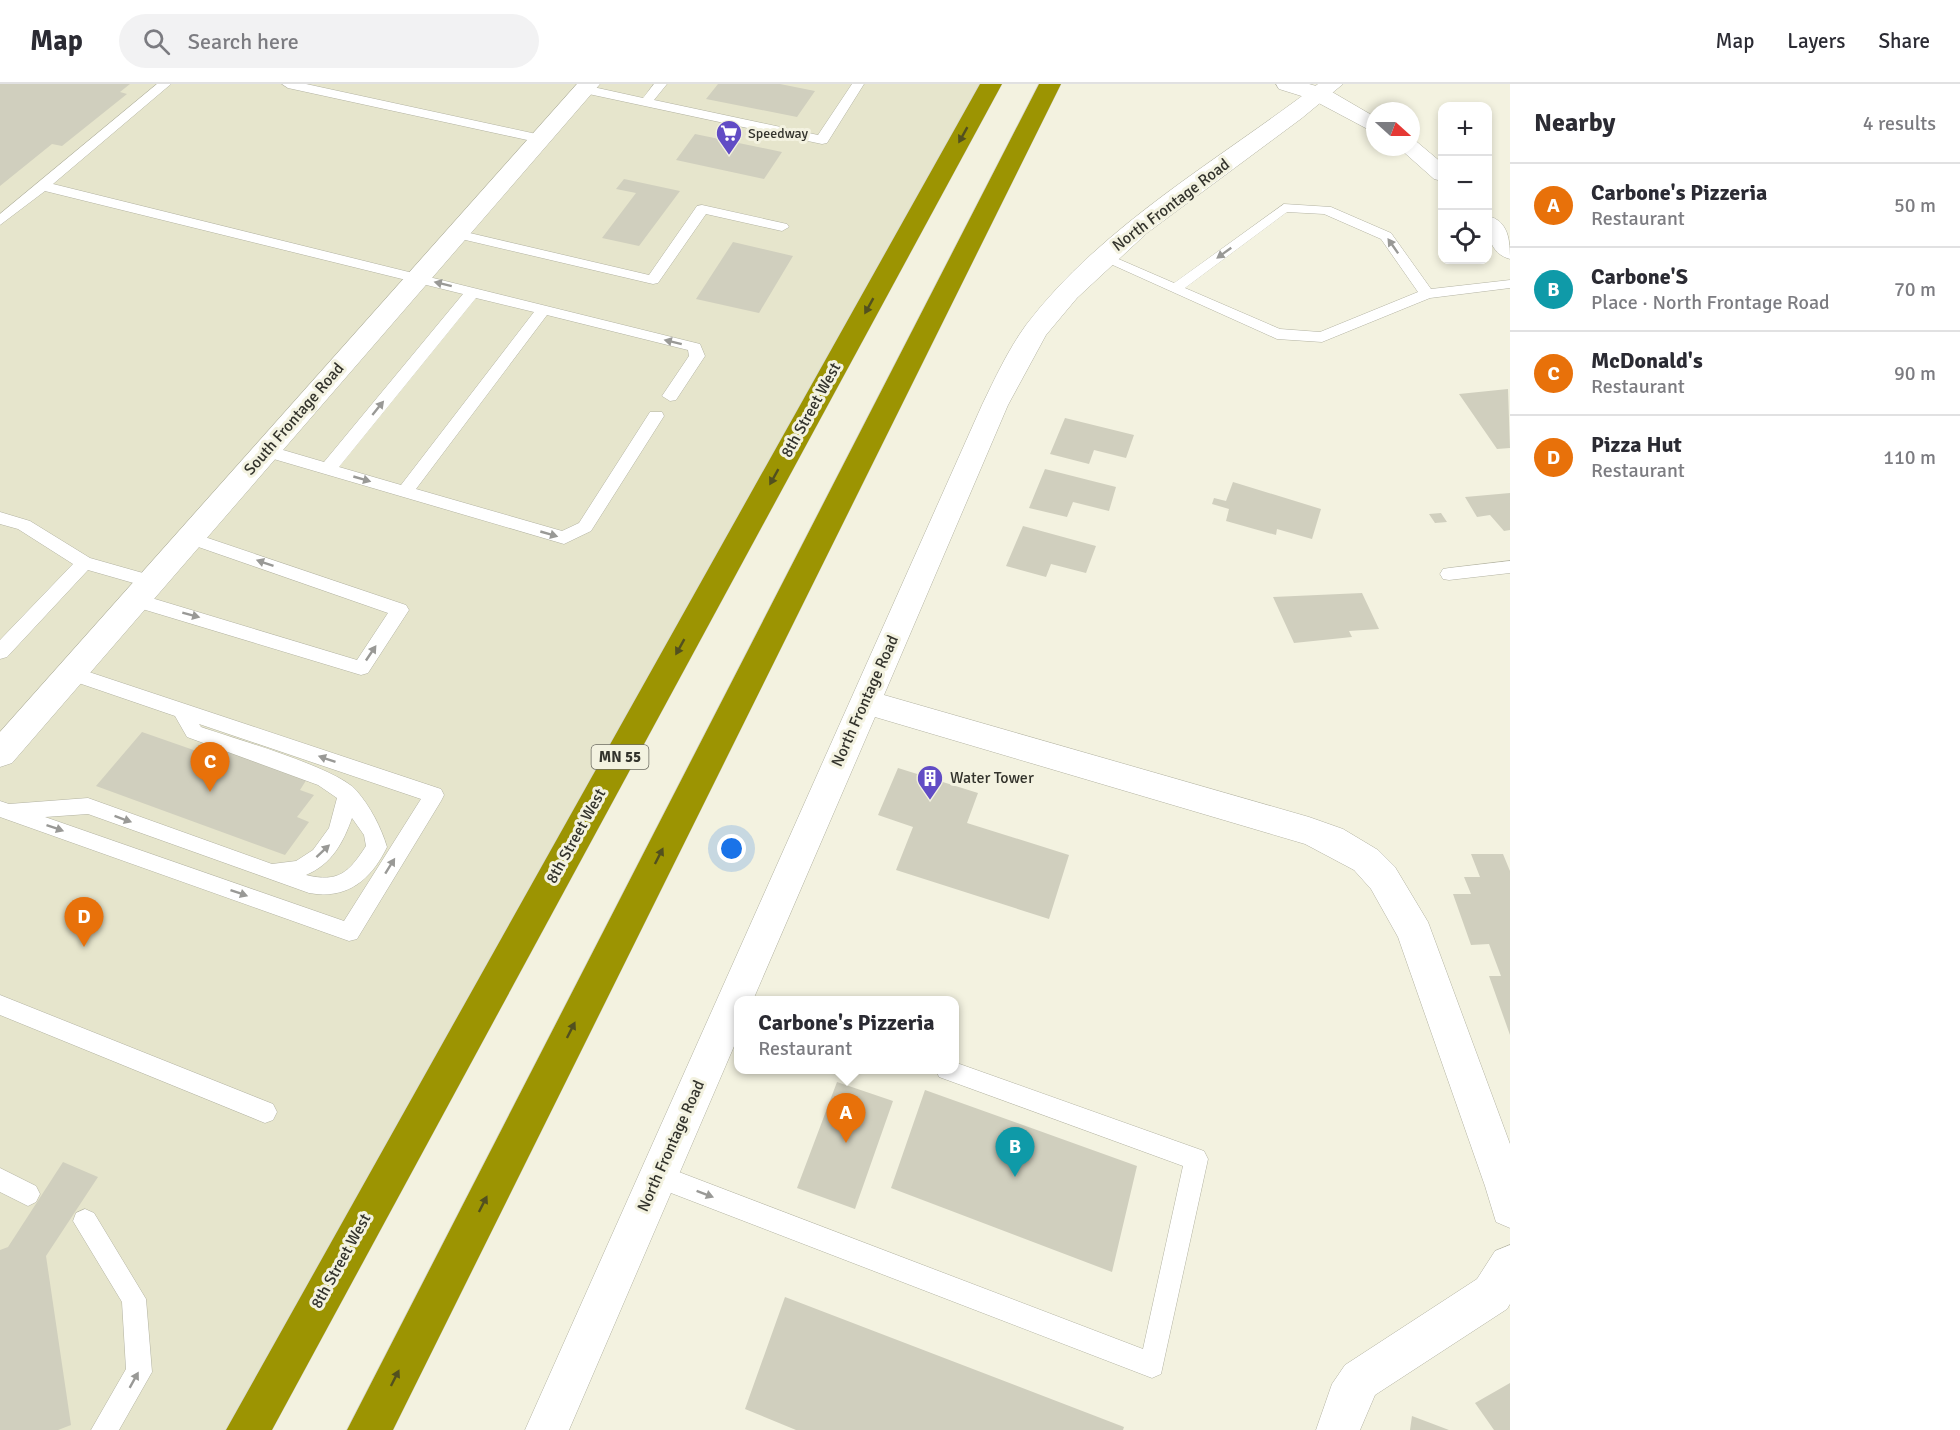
<!DOCTYPE html>
<html lang="en">
<head>
<meta charset="utf-8">
<style>
  body { margin:0; font-family:Signika,sans-serif; background:#f2f2f3; color:#2b2b33 }
  .controls { position:absolute; right:18px; top:18px; display:grid; overflow:hidden; border-radius:12px; box-shadow:0 3px 9px #0003 }
  .controls button { width:54px; height:54px; display:grid; place-items:center; padding:0; border:0; border-bottom:2px solid #e1e1e2; background:#fff; color:#2b2b33; font:30px sans-serif }
  .compass { position:absolute; left:1366px; top:18px; width:54px; height:54px; border-radius:50%; background:#fff; box-shadow:0 3px 9px #0003; rotate:111deg }
  .you { position:absolute; left:732px; top:765px; width:21px; height:21px; margin:-15px; border:4px solid #fff; border-radius:50%; background:#1a73e8; box-shadow:0 0 0 9px #1a73e833 }
  .badge { display:grid; place-items:center; width:39px; height:39px; border-radius:50%; background:#614cc5; color:#fff; font-size:20px; font-weight:700 }
  .pin { position:absolute; translate:-50% -50px; filter:drop-shadow(0 2px 3px #0008) }
  .pin::after { content:''; position:absolute; top:32px; width:21px; height:18px; background:inherit; clip-path:polygon(0 0,100% 0,50% 100%) }
  .popup { position:absolute; left:734px; top:912px; width:225px; height:78px; box-sizing:border-box; display:grid; place-content:center; border-radius:12px; background:#fff; filter:drop-shadow(0 2px 4px #0005); font-size:20px; white-space:nowrap; color:#7c7c81 }
  .popup b { font-size:22px; color:#2b2b33 }
  .popup::after { content:''; position:absolute; left:50%; top:100%; margin-left:-12px; border:12px solid transparent; border-top-color:#fff }
  .list { margin:0; padding:0; list-style:none }
  h2 { display:flex; justify-content:space-between; align-items:center; height:78px; margin:0; padding:0 24px; font-size:26px }
  h2 small { font-size:20px; font-weight:400; color:#7c7c81 }
  .list li { display:grid; grid-template-columns:39px 1fr auto; gap:18px; align-items:center; box-sizing:border-box; height:84px; padding:0 24px; border-top:2px solid #e1e1e2 }
  .list b { display:block; font-size:22px; white-space:nowrap }
  .list p { margin:0; font-size:20px; white-space:nowrap; color:#7c7c81 }
  .list em { font-size:20px; font-style:normal; color:#7c7c81 }
  .icon { flex:none; width:33px; height:33px; fill:none; stroke:currentColor; stroke-width:2; stroke-linecap:round; stroke-linejoin:round }
  .map { position:relative; flex:none; width:1510px; height:1346px; overflow:hidden }
  header { display:flex; align-items:center; gap:36px; box-sizing:border-box; height:84px; padding:0 30px; background:#fff; border-bottom:2px solid #e1e1e2 }
  header strong { font-size:28px }
  nav { display:flex; gap:33px; margin-inline-start:auto; font-size:21px }
  .search { width:420px; height:54px; background:#f2f2f3; display:flex; align-items:center; gap:15px; box-sizing:border-box; padding:0 21px; border-radius:33px; color:#7c7c81; font-size:22px }
  main { display:flex }
  aside { flex:1; background:#fff }
  .map>svg:first-child { display:block }
  .built { fill:#e6e5cc }
  .building { fill:#d0cfbe }
  .lines { fill:none; stroke-linecap:round; stroke-linejoin:round }
  .lane-casing { stroke:#b3b3a2; stroke-width:1 }
  .street-casing { stroke:#b3b3a2; stroke-width:1 }
  .secondary-casing { stroke:#b3b3a2; stroke-width:1 }
  .highway-casing { stroke:#d6d6d5; stroke-width:1 }
  .lane { fill:#fff; fill-rule:evenodd }
  .street { fill:#fff; fill-rule:evenodd }
  .secondary { fill:#fff; fill-rule:evenodd }
  .highway { fill:#9c9402; fill-rule:evenodd }
  .oneway { fill:#52501f }
  .oneway2 { fill:#999996 }
  .labels { text-anchor:middle; dominant-baseline:central; stroke-width:6; stroke-linejoin:round; paint-order:stroke }
  .far-poi-label { font-size:14px; fill:#33332c; stroke:#f3f2e0; text-anchor:start }
  .shield { fill:#f3f2e0; stroke:#6d6c62; stroke-width:1.5 }
  .shield-label { font-size:15px; font-weight:bold; fill:#33332c }
  .street-label { font-size:16px; fill:#33332c; stroke:#f3f2e0 }
  .poi-label { font-size:16px; fill:#33332c; stroke:#f3f2e0; text-anchor:start }
</style>
</head>
<body>
<header>
<strong>Map</strong>
<div class="search"><svg class="icon" aria-label="search" viewBox="0 0 24 24"><circle cx="10" cy="10" r="6"/><path d="M15 15l6 6"/></svg>Search here</div>
<nav><a>Map</a><a>Layers</a><a>Share</a></nav>
</header>
<main>
<div class="map">
<svg width="1510" height="1346" viewBox="0 0 1510 1346">
  <rect width="100%" height="100%" fill="#f3f2e0"/>
  <path class="built" d="M0 0H991L248 1346H0Z"/>
  <path class="building" d="M0 0H130L120 8 127 10 62 62 52 60 0 102Z
    M718 0H780L815 7 797 33 706 15Z
    M695 50 782 68 764 95 676 76Z
    M624 95 680 107 639 162 602 154 636 109 616 105Z
    M733 158 793 172 759 229 696 215Z
    M1508 305 1510 364 1497 365 1459 310Z
    M1065 334 1134 351 1126 374 1094 366 1089 380 1050 370Z
    M1045 385 1116 403 1109 427 1073 418 1067 433 1029 424Z
    M1233 398 1321 425 1312 455 1277 445 1276 451 1226 437 1229 425 1212 420 1214 414 1226 417Z
    M1510 409V446L1504 447 1490 431 1477 433 1465 413Z
    M1441 429 1447 438 1435 439 1429 430Z
    M1023 442 1096 462 1086 489 1051 480 1046 493 1006 482Z
    M1362 509 1379 545 1349 547 1352 553 1294 559 1273 513Z
    M142 648 205 670 211 662 307 695 300 706 314 711 297 733 309 738 285 771 96 702Z
    M898 684 978 709 967 739 1069 771 1049 835 896 786 913 743 878 731Z
    M1471 770H1503L1510 787V951L1489 892H1501L1489 860 1471 861 1453 810H1471L1464 793H1480Z
    M837 998 893 1017 855 1125 797 1104Z
    M925 1006 1137 1082 1112 1188 891 1104Z
    M63 1078 98 1093 46 1172 71 1341 58 1346H0V1166L8 1163Z
    M785 1213 1124 1343 1123 1346H796L745 1325Z
    M1510 1299V1346H1494L1475 1319Z
    M1412 1332 1449 1346H1410Z"/>
  <g class="lines">
    <g class="lane-casing">
      <path id="lane" d="M157 0H171L53 100 700 260 705 272 676 316 670 317 662 312 689 272 688 266 547 231 416 405 562 447 579 439 650 328H662L664 332 591 447 564 460 260 371 258 367 266 361 324 378 463 210 45 107 0 141V130ZM476 214 534 228 401 401 339 383Z
        M282 0H306L541 51 548 55 541 59 288 4Z
        M654 0H667L654 16 818 51 852 0H864L827 59 822 60 584 9 578 5 584 1 643 14Z
        M1284 120 1331 123 1391 149 1431 205 1510 196V204L1430 214 1322 258 1277 255 1095 173 1097 170H1107L1174 199ZM1287 128 1324 130 1381 155 1418 208 1320 248 1280 245 1185 204Z
        M702 121 787 140 789 143 782 147 706 130 658 199 653 200 457 154 450 150 457 146 649 191 697 122Z
        M0 428 30 437 90 474 157 493 160 498 157 503 151 504 88 486 7 573 0 575V556L73 480 18 445 0 440Z
        M190 448 406 521 409 526 368 589 361 591 129 521 126 516 129 511 135 509 357 576 388 529 184 458 181 454Z
        M1510 477V489L1449 496 1443 495 1440 490 1443 485 1449 484Z
        M71 582 441 705 444 711 441 717 357 855 349 857 0 733V717L9 720 88 714 272 780 296 777 313 766 329 744 337 714 318 701 187 653 175 632 64 594 62 589 64 584ZM199 640 421 715 344 837 45 733 88 730 309 809C347 816 371 796 387 763 381 743 370 722 356 706 335 683 235 655 201 643ZM352 734 364 751 366 762C349 788 339 799 306 791 332 780 343 759 352 734Z
        M0 911 273 1020 277 1028 273 1036 265 1039 0 931Z
        M954 978 1204 1067 1208 1075 1161 1290 1152 1294 658 1104 650 1100 646 1092 650 1084 658 1080 1143 1265 1183 1082 939 993 936 986H954Z
        M0 1084 36 1102 40 1110 36 1118 28 1122 0 1108Z
        M85 1125 94 1129 146 1215 152 1288 119 1346H91L126 1285 122 1218 73 1137 76 1129Z"/>
    </g>
    <g class="street-casing">
      <path id="street" d="M577 0H600L12 679 0 683V648Z
        M1318 0H1343L1302 34 1147 149 1077 214 1046 251 1008 321 884 611 1309 733 1343 745 1378 766 1395 783 1428 838 1510 1060V1144L1496 1138 1485 1102 1398 853 1371 805 1354 786 1305 760 875 633 753 916H738V953L569 1346H525L982 321C995 294 1008 266 1026 241 1103 140 1219 76 1318 0Z
        M1510 1161V1220L1507 1225 1375 1311 1360 1346H1316L1332 1300 1345 1281 1477 1195 1495 1167Z"/>
    </g>
    <g class="secondary-casing">
      <path id="secondary" d="M1276 0H1309L1327 5 1375 33V49L1311 15 1279 5Z
        M1411 57 1417 58 1442 79V97L1434 95 1398 63H1411Z
        M1488 132C1509 137 1510 157 1510 175 1490 170 1486 149 1488 132Z"/>
    </g>
    <g class="highway-casing">
      <path id="highway" d="M980 0H1002L272 1346H226Z
        M1039 0H1061L393 1346H347Z"/>
    </g>
    <use href="#lane" class="lane"/>
    <use href="#street" class="street"/>
    <use href="#secondary" class="secondary"/>
    <use href="#highway" class="highway"/>
  </g>
  <defs><path id="oneway-solid" d="M-6-.8H1V-3.2L6.5 0L1 3.2V.8H-6Z" transform="scale(1.5)"/></defs>
  <g class="oneway">
    <use href="#oneway-solid" transform="translate(963 51) rotate(119)"/>
    <use href="#oneway-solid" transform="translate(869 222) rotate(119)"/>
    <use href="#oneway-solid" transform="translate(774 393) rotate(119)"/>
    <use href="#oneway-solid" transform="translate(680 563) rotate(119)"/>
    <use href="#oneway-solid" transform="translate(659 772) rotate(-63)"/>
    <use href="#oneway-solid" transform="translate(571 946) rotate(-63)"/>
    <use href="#oneway-solid" transform="translate(483 1120) rotate(-63)"/>
    <use href="#oneway-solid" transform="translate(395 1294) rotate(-63)"/>
  </g>
  <g class="oneway2">
    <use href="#oneway-solid" transform="translate(1393 162) rotate(-125)"/>
    <use href="#oneway-solid" transform="translate(1224 169) rotate(144)"/>
    <use href="#oneway-solid" transform="translate(443 200) rotate(-166)"/>
    <use href="#oneway-solid" transform="translate(673 258) rotate(-166)"/>
    <use href="#oneway-solid" transform="translate(378 324) rotate(-51)"/>
    <use href="#oneway-solid" transform="translate(362 395) rotate(16)"/>
    <use href="#oneway-solid" transform="translate(549 450) rotate(16)"/>
    <use href="#oneway-solid" transform="translate(265 479) rotate(-161)"/>
    <use href="#oneway-solid" transform="translate(191 531) rotate(15)"/>
    <use href="#oneway-solid" transform="translate(371 569) rotate(-56)"/>
    <use href="#oneway-solid" transform="translate(327 675) rotate(-161)"/>
    <use href="#oneway-solid" transform="translate(123 735) rotate(20)"/>
    <use href="#oneway-solid" transform="translate(55 744) rotate(19)"/>
    <use href="#oneway-solid" transform="translate(323 767) rotate(-43)"/>
    <use href="#oneway-solid" transform="translate(390 782) rotate(-58)"/>
    <use href="#oneway-solid" transform="translate(239 809) rotate(19)"/>
    <use href="#oneway-solid" transform="translate(705 1110) rotate(21)"/>
    <use href="#oneway-solid" transform="translate(134 1296) rotate(-61)"/>
  </g>
  <defs>
    <g id="supermarket-pin" transform="scale(1.35)"><path d="M0 17L-7.5 6A9.5 9.5 0 1 1 7.5 6Z" fill="#614cc5" stroke="#f3f2e0"/><path d="M-6-5.5h2.5l.6 2H6L4.5 2H-2.5L-4.4-4H-6ZM-1.5 3.2a1.3 1.3 0 1 0 .1 0ZM3 3.2a1.3 1.3 0 1 0 .1 0Z" fill="#fff"/></g>
    <g id="building-pin" transform="scale(1.35)"><path d="M0 17L-7.5 6A9.5 9.5 0 1 1 7.5 6Z" fill="#614cc5" stroke="#f3f2e0"/><path d="M-4-6H4V6H1V3H-1V6H-4ZM-2.5-4.3h1.7v1.8h-1.7ZM.8-4.3h1.7v1.8H.8ZM-2.5-1h1.7V.8h-1.7ZM.8-1h1.7V.8H.8Z" fill="#fff"/></g>
  </defs>
  <g fill-rule="evenodd">
    <use href="#supermarket-pin" x="729" y="49"/>
    <use href="#building-pin" x="930" y="694"/>
  </g>
  <g class="labels">
    <g class="far-poi-label">
      <text x="748" y="49">Speedway</text>
    </g>
    <rect class="shield" x="591.5" y="661" width="57" height="24" rx="4.5"/>
    <g class="shield-label">
      <text x="620" y="673">MN 55</text>
    </g>
    <g class="street-label">
      <text transform="translate(1171 121) rotate(-37)">North Frontage Road</text>
      <text transform="translate(811 326) rotate(-61)">8th Street West</text>
      <text transform="translate(294 335) rotate(-49)">South Frontage Road</text>
      <text transform="translate(865 617) rotate(-66)">North Frontage Road</text>
      <text transform="translate(576 752) rotate(-61)">8th Street West</text>
      <text transform="translate(671 1062) rotate(-66)">North Frontage Road</text>
      <text transform="translate(341 1177) rotate(-61)">8th Street West</text>
    </g>
    <g class="poi-label">
      <text x="950" y="694">Water Tower</text>
    </g>
  </g>
</svg>
<div class="controls">
<button>+</button>
<button>−</button>
<button><svg class="icon" aria-label="locate" viewBox="0 0 24 24"><circle cx="12" cy="12" r="6"/><path d="M12 2v4M12 18v4M2 12h4M18 12h4"/></svg></button>
</div>
<svg class="compass" viewBox="-18 -18 36 36"><path d="M0-13l5 13h-10z" fill="#e53935"/><path d="M0 13l5-13h-10z" fill="#7c7c81"/></svg>
<div class="you"></div>
<div class="pin badge" style="left:846px;top:1059px;background:#e8710a">A</div>
<div class="popup"><b>Carbone's Pizzeria</b>Restaurant</div>
<div class="pin badge" style="left:1015px;top:1093px;background:#0f9aa8">B</div>
<div class="pin badge" style="left:210px;top:708px;background:#e8710a">C</div>
<div class="pin badge" style="left:84px;top:863px;background:#e8710a">D</div>
</div>
<aside>
<h2>Nearby<small>4 results</small></h2>
<ul class="list">
<li><span class="badge" style="background:#e8710a">A</span><div><b>Carbone's Pizzeria</b><p>Restaurant</p></div><em>50 m</em></li>
<li><span class="badge" style="background:#0f9aa8">B</span><div><b>Carbone'S</b><p>Place · North Frontage Road</p></div><em>70 m</em></li>
<li><span class="badge" style="background:#e8710a">C</span><div><b>McDonald's</b><p>Restaurant</p></div><em>90 m</em></li>
<li><span class="badge" style="background:#e8710a">D</span><div><b>Pizza Hut</b><p>Restaurant</p></div><em>110 m</em></li>
</ul>
</aside>
</main>
</body>
</html>
